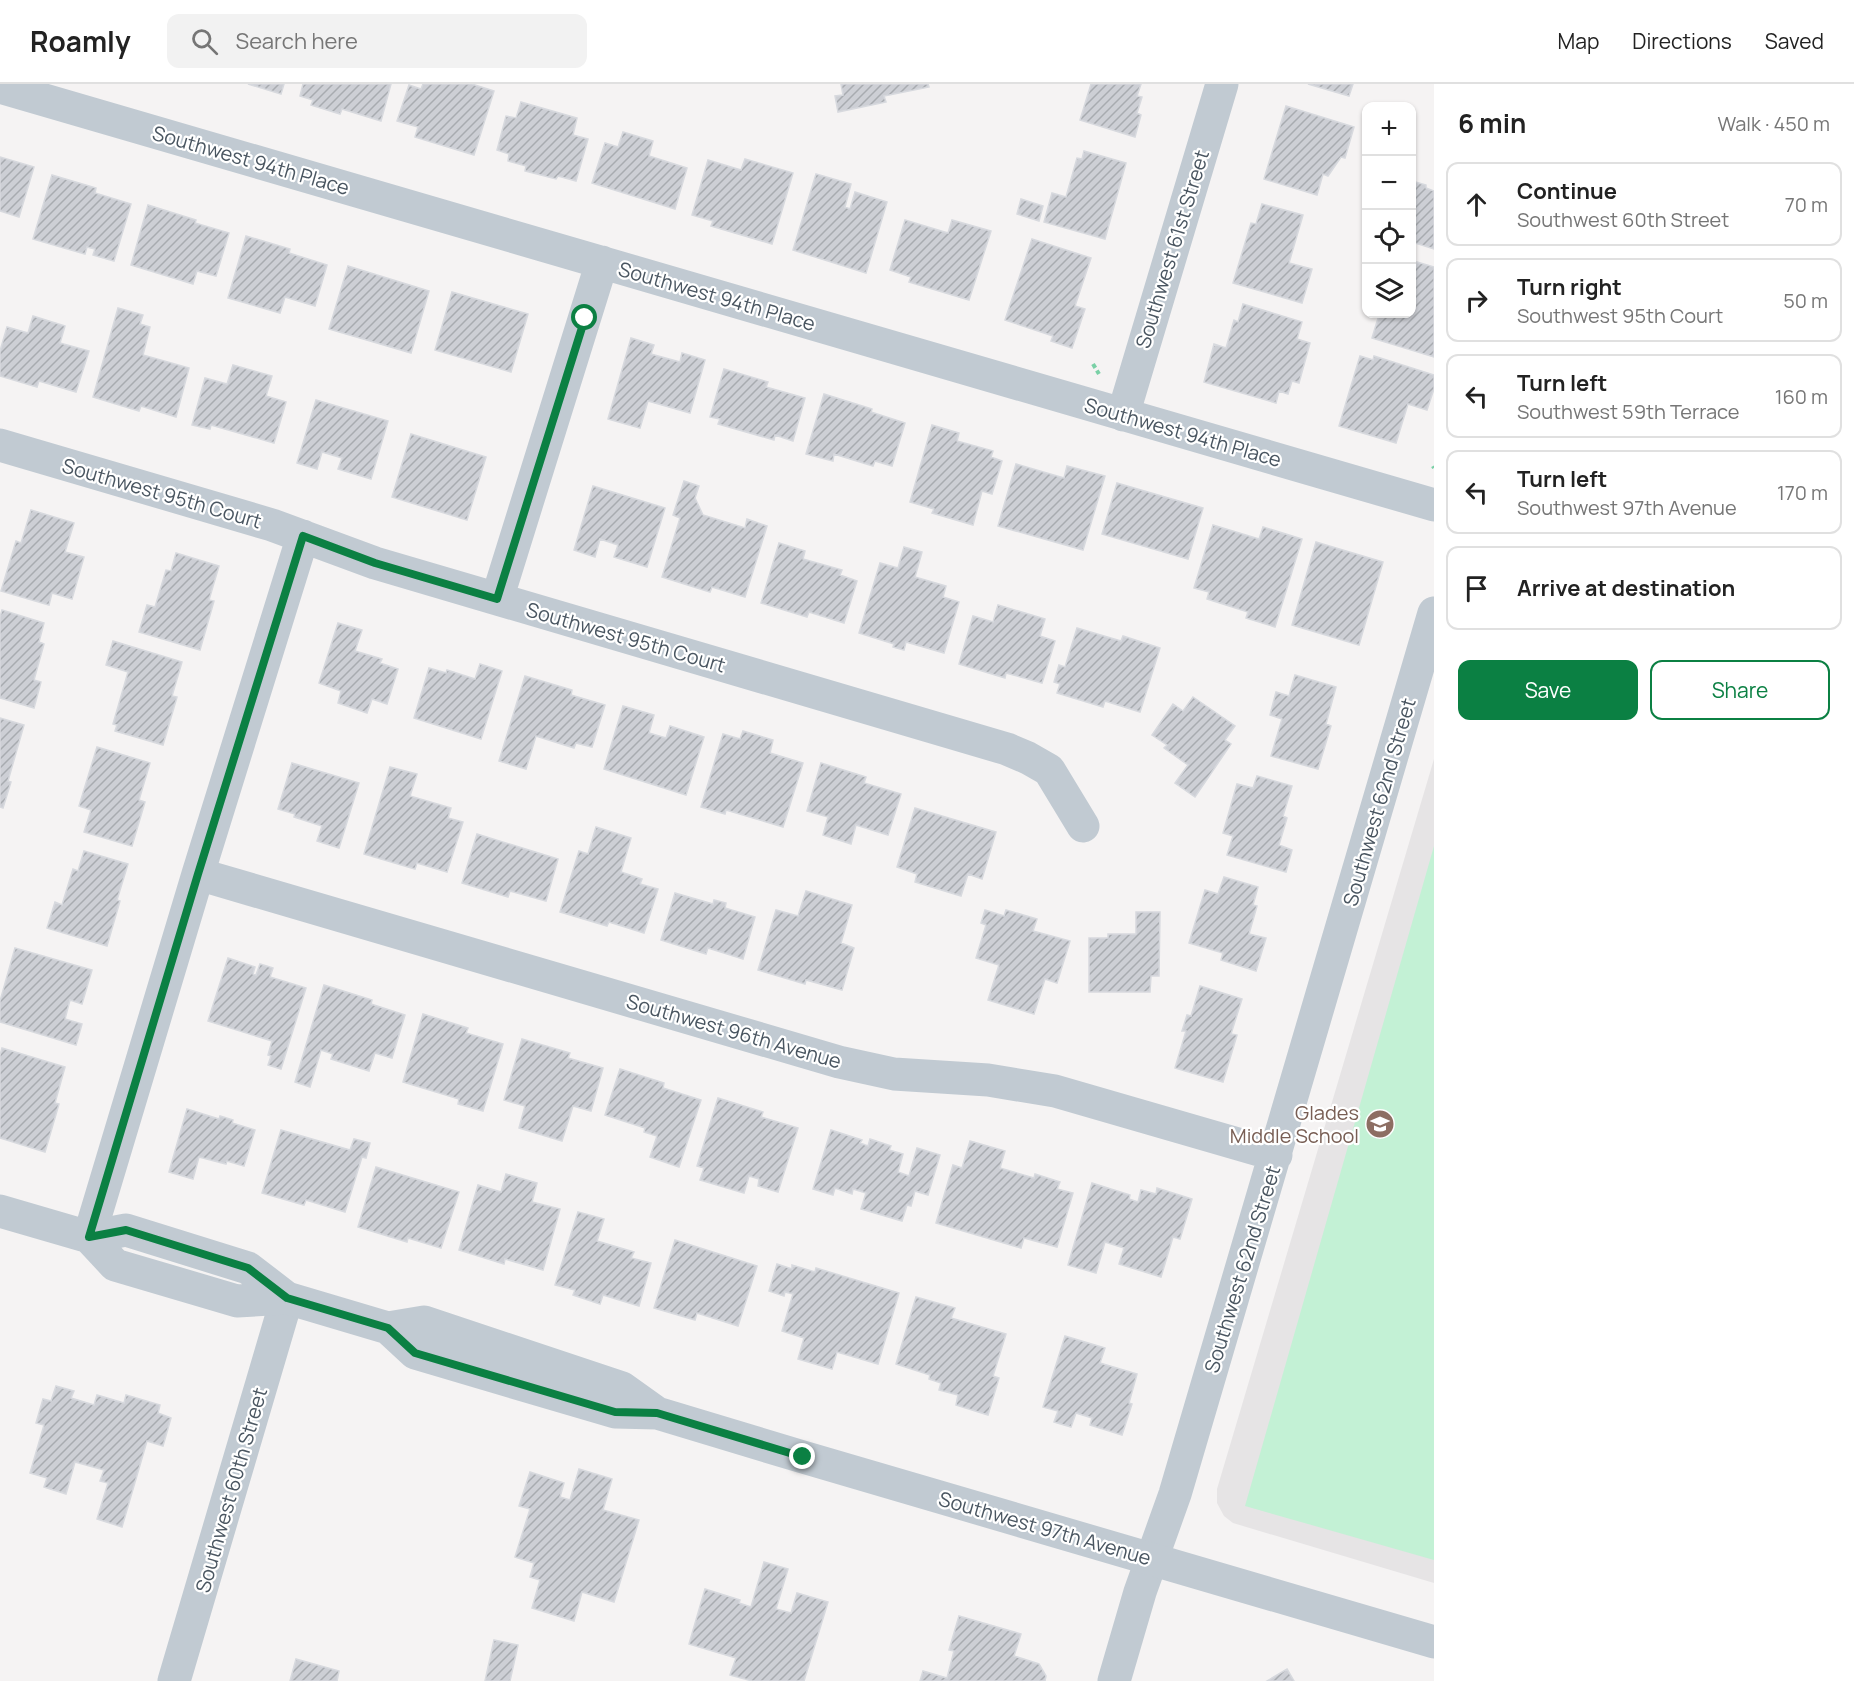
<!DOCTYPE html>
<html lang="en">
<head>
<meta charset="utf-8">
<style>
  body { margin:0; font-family:Manrope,sans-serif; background:#f2f2f2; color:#222 }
  .controls { position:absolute; right:18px; top:18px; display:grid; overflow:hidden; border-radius:12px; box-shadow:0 2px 4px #0004 }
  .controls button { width:54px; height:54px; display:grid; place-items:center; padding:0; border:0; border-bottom:2px solid #e0e0e0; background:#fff; color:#222; font:30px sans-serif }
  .stop { position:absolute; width:18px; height:18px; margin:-14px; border:4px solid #0b8043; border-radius:50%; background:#fff }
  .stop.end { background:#0b8043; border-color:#fff; box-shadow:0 2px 6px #0008 }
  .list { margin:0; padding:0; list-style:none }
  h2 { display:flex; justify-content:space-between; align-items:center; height:78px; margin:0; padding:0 24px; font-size:26px }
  h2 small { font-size:20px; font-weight:400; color:#767676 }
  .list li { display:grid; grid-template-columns:39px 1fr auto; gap:18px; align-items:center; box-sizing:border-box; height:84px; margin:0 12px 12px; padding:0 12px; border:2px solid #e0e0e0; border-radius:12px }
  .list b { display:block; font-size:22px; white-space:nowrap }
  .list p { margin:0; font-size:20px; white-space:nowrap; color:#767676 }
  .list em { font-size:20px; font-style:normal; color:#767676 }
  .actions { display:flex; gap:12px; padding:18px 24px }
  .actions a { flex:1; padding:14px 0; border:2px solid #0b8043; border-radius:12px; text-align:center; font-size:21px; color:#0b8043 }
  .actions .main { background:#0b8043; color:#fff }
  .icon { flex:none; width:33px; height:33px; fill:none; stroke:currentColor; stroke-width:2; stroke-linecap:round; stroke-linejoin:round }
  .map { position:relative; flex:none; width:1434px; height:1597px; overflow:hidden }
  header { display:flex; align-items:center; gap:36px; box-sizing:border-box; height:84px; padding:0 30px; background:#fff; border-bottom:2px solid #e0e0e0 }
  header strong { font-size:28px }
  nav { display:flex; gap:33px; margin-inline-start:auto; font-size:21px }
  .search { width:420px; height:54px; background:#f2f2f2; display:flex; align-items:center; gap:15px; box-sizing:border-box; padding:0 21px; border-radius:12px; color:#767676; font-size:22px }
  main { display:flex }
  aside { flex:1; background:#fff }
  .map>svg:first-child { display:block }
  .education { fill:#e6e4e5 }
  .pitch { fill:#c3f1d5 }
  .building { fill:url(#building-hatch); stroke:#d7d9de; stroke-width:1.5 }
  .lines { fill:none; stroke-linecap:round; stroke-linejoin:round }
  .path { stroke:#7ad0a6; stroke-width:4; stroke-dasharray:4.5 3; stroke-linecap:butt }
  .minor { stroke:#c1cad2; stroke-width:33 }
  .tertiary { stroke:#c1cad2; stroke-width:33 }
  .route { stroke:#0b8043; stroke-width:8 }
  .labels { text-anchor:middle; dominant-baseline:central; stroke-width:4.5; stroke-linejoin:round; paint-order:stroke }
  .street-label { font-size:20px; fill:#4a5661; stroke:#fff }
  .education-label { font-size:20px; fill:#785e54; stroke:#fff; text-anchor:end }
</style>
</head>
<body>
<header>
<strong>Roamly</strong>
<div class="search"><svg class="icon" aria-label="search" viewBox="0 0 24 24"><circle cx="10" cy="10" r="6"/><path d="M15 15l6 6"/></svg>Search here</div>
<nav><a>Map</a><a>Directions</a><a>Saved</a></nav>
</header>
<main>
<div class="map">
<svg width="1434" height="1597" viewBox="0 0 1434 1597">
  <defs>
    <pattern id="building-hatch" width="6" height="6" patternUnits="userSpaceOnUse" patternTransform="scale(1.5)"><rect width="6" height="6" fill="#cdcfd5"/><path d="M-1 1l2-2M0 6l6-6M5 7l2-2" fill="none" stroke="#a8abb0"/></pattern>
  </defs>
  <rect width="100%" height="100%" fill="#f5f3f3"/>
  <path class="education" d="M1434 675V1499L1233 1439 1224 1432 1217 1419V1405Z"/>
  <path class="pitch" d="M1434 762V1476L1245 1422Z"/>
  <path class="building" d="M248 0H284L281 10Z
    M303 0H391L381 37 342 25 340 30 311 21 313 16 300 12Z
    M423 0H472L494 7 474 71 415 53 418 43 397 37 409 1 421 5Z
    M841 0H928L929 3 884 12 886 18 838 28 835 12 843 11Z
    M1091 0H1141L1137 12 1142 13 1137 29 1141 31 1135 53 1080 36Z
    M1308 0H1353L1349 12Z
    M521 18 577 34 573 51 588 55 576 97 558 92 556 95 525 87 526 82 508 77 509 70 497 66 506 32 516 34Z
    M1286 22 1354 43 1345 74 1341 73 1328 92 1323 90 1317 111 1264 95Z
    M623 48 653 57 649 72 687 84 675 125 592 99 605 59 618 63Z
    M1084 67 1126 79 1105 155 1044 138 1052 109 1066 113 1077 74 1082 75Z
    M0 73 34 83 19 133 0 127Z
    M745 75 793 89 772 160 711 142 713 137 692 131 708 76 741 86Z
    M816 90 851 100 845 123 850 125 855 108 887 118 866 189 793 166Z
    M52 91 96 104 95 109 131 120 114 177 93 171 95 165 87 163 85 170 33 155Z
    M1412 97 1426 101V104L1434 107V165L1412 158Z
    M1021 115 1043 122 1039 137 1017 130Z
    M1262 120 1303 131 1289 179 1312 185 1302 219 1233 199 1251 139 1256 140Z
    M148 121 196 136 195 139 229 149 216 192 197 187 193 200 131 181Z
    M905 136 948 149 952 136 991 147 969 216 909 198 911 193 890 186Z
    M246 152 290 165 289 169 327 181 315 222 285 213 280 229 228 214Z
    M1032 155 1091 174 1075 222 1085 225 1072 264 1051 257 1053 252 1005 236Z
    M1417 178 1434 183V273L1372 254 1379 231 1382 232V230H1412V195Z
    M348 182 429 207 411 269 329 245Z
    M452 208 528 230 511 288 435 266Z
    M1243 220 1302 238 1297 255 1310 259 1299 299 1292 297 1288 310 1279 307 1276 319 1204 298 1214 260 1226 264 1234 236 1238 238Z
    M118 224 143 231 140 240 150 243 143 271 189 284 176 333 141 322 139 327 93 313Z
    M33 232 65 242 60 259 89 267 76 308 39 297 37 303 0 292V267L7 243 28 249Z
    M631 254 654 261 651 270 680 278 682 269 705 276 690 329 648 317 640 344 608 335Z
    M1360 272 1373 276 1374 272 1434 291V305L1427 326 1408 320 1396 359 1339 342Z
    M233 281 272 292 266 312 286 318 274 359 211 341 210 345 192 341 205 294 227 300Z
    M724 285 768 298 766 303 805 314 793 357 775 351 774 356 718 340 720 335 710 333Z
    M824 310 872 325 871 328 905 339 892 382 875 377 873 382 834 370 833 377 806 370Z
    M316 316 388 337 371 395 338 385 342 374 322 368 317 385 297 379Z
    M932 341 959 349 957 357 993 367 991 373 1002 377 992 410 982 407 973 441 932 429 934 425 910 418Z
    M411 350 486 373 467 436 392 413Z
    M1016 380 1064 394 1067 382 1105 392 1083 466 998 442Z
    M684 397 699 402 695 414 703 431 745 444 747 435 767 442 745 513 712 503 710 508 662 493 680 434 673 431Z
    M1117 399 1203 424 1188 475 1102 450Z
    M593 402 665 424 647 483 614 473 618 461 600 455 595 473 574 466Z
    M31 426 74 439 65 468 84 473 72 515 52 509 49 521 1 507 16 457 21 459Z
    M1213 441 1259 455 1263 443 1302 455 1275 543 1246 534 1248 528 1207 515 1209 508 1194 504Z
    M1316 458 1383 478 1359 561 1292 541Z
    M779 459 805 467 803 475 842 486 840 491 857 497 844 539 809 528 807 533 761 519Z
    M904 463 922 468 915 493 946 502 943 513 959 518 944 569 906 558 904 566 893 563 894 560 859 549 880 479 898 484Z
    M176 469 219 482 209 516 214 517 200 566 139 548 147 521 155 523 166 486 171 487Z
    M998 521 1045 535 1040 552 1055 557 1042 599 1006 589 1005 594 959 580 973 532 993 538Z
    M2 526 44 539 39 558 44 560 34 596 41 598 34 624 0 614V533Z
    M338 539 362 546 355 567 382 575 380 579 398 585 387 620 372 615 367 629 338 619 341 607 319 599Z
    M1077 544 1121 557 1123 552 1160 564 1140 628 1105 617 1103 623 1057 609 1060 600 1054 598 1059 581 1065 583Z
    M113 557 182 578 172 612 177 613 163 661 115 647 117 641 113 640 128 588 106 581Z
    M480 580 502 587 481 655 414 634 429 584 446 589 447 586 475 595Z
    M1295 591 1336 603 1326 640 1331 642 1318 685 1271 672 1282 635 1270 631 1276 608 1289 612Z
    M525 592 572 606 571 611 605 621 592 663 576 659 574 664 536 652 526 685 499 677Z
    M1193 613 1235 642 1225 656 1231 660 1195 713 1175 699 1188 681 1164 664 1167 661 1152 651 1173 620 1183 627Z
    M623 622 654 631 649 649 666 654 670 642 704 653 686 711 604 685Z
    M0 634 24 641 8 697 11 698 3 724 0 723Z
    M743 647 773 656 770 669 803 679 783 743 726 726 725 730 701 723 723 650 740 655Z
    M97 663 150 679 139 716 145 718 132 762 84 748 91 726 79 722Z
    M292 679 359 699 339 764 317 757 322 742 294 733 295 730 278 725Z
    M821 679 866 693 864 699 901 710 888 751 856 741 851 760 823 751 828 733 807 727Z
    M390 683 417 690 410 712 451 724 448 734 463 738 447 788 417 779 415 785 364 770Z
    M1257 692 1292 702 1283 732 1287 734 1279 761 1292 766 1286 788 1227 771 1233 752 1223 749 1237 700 1253 704Z
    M915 724 996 748 982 795 968 790 961 812 915 798 917 790 897 783Z
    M596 743 631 754 621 788 642 795 640 800 658 805 644 849 609 838 607 842 560 828 579 767 588 770Z
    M477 750 558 775 546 817 510 807 508 813 462 799Z
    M84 767 128 780 117 816 120 817 107 862 47 844 55 818 62 821 73 785 78 787Z
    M1224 793 1258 803 1253 821 1257 822 1249 850 1266 854 1256 887 1221 876 1223 869 1189 859 1205 806 1218 810Z
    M806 807 852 821 841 859 854 864 842 906 806 896 805 900 758 886 776 826 798 832Z
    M675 809 713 820 714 816 726 819 725 824 755 833 743 875 708 864 706 870 661 856Z
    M985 826 1004 832 1006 826 1037 835 1033 847 1070 857 1057 899 1045 895 1034 930 988 916 999 881 976 874 986 841 981 839Z
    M1136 828H1160L1159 892H1151L1150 908H1089V854H1108V850H1136Z
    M15 864 92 886 82 920 70 916 65 935 82 940 76 961 0 938V917Z
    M228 874 255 883 253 890 256 891 260 880 273 884 270 893 306 904 281 985 268 981 271 972 268 971 272 957 208 937Z
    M324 901 372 916 371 920 405 931 392 974 375 969 369 987 331 975 333 970 321 966 310 1003 295 998Z
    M1200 902 1242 915 1231 950 1237 951 1223 998 1175 984 1186 947H1182L1187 931 1191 932Z
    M423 930 468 944 466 949 503 960 483 1027 458 1020 459 1015 403 998Z
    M522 955 570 969 568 974 603 984 591 1027 573 1022 562 1057 519 1044 525 1022 504 1016Z
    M2 964 65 983 55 1019 59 1020 45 1068 0 1054V971Z
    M620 985 664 999 663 1004 701 1016 679 1083 650 1073 657 1052 644 1048 645 1044 605 1031Z
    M718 1014 763 1028 761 1033 798 1044 778 1108 758 1102 759 1095 749 1092 744 1109 700 1096 704 1084 697 1082Z
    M187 1025 219 1035 220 1032 233 1036 232 1039 255 1046 244 1082 227 1077 226 1080 199 1073 193 1095 169 1088Z
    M281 1046 350 1066 354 1055 370 1059 366 1074 362 1073 345 1128 306 1116 304 1121 262 1109Z
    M831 1046 862 1056 860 1059 868 1062 870 1055 891 1062 889 1066 903 1070 898 1088 909 1092 917 1064 940 1071 928 1111 915 1107 911 1122 907 1121 902 1137 861 1125 866 1109 853 1105 852 1110 835 1104 833 1111 813 1105Z
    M970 1057 1005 1067 1000 1084 1034 1094 1035 1090 1060 1098 1057 1105 1073 1109 1057 1163 1024 1154 1021 1164 936 1139 953 1081 962 1084Z
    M376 1083 459 1108 441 1164 408 1154 407 1158 358 1143Z
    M506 1090 537 1099 532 1118 560 1125 543 1186 505 1175 504 1180 459 1166 478 1101 501 1108Z
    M1092 1099 1130 1111 1129 1115 1138 1118 1141 1106 1156 1110 1157 1104 1192 1115 1180 1155 1173 1153 1161 1193 1119 1180 1124 1164 1105 1158 1096 1189 1068 1181Z
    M578 1128 604 1135 597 1157 634 1168 631 1174 651 1179 639 1222 603 1211 600 1220 573 1211 575 1206 555 1201Z
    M675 1156 757 1182 738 1242 697 1229 695 1236 654 1224Z
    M777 1180 792 1185V1181L815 1188 816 1184 899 1209 878 1280 837 1268 832 1285 798 1275 804 1254 782 1247 793 1210 785 1208 784 1212 769 1207Z
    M916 1213 955 1224 951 1234 1006 1250 993 1292 999 1294 988 1331 956 1321 958 1311 939 1306 941 1299 929 1295 930 1291 896 1280Z
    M1065 1252 1105 1264 1100 1279 1137 1290 1129 1319 1132 1320 1122 1351 1090 1341 1092 1334 1076 1329 1071 1343 1054 1338 1058 1327 1043 1323Z
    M56 1302 74 1307 71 1314 94 1321 97 1311 124 1319 126 1311 160 1321 158 1329 171 1334 163 1362 147 1357 122 1443 97 1435 108 1399 100 1397 104 1386 75 1378 66 1410 44 1403 47 1394 30 1389 44 1341 36 1339 43 1315 51 1317Z
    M579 1385 612 1395 603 1426 639 1436 614 1518 582 1508 574 1537 532 1524 540 1496 530 1493 534 1479 515 1473 530 1425 519 1422 530 1388 564 1399 560 1413 570 1416Z
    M764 1478 788 1485 776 1525 791 1529 797 1509 828 1518 804 1597H752L730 1591 736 1574 689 1560 705 1505 740 1516 739 1519 751 1523Z
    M959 1532 1021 1550 1014 1572 1039 1580 1046 1592 1045 1597H920L923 1587 947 1594 954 1567 949 1566Z
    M494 1556 518 1561 510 1597H485Z
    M296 1575 339 1587 337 1597H290Z
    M1287 1585 1294 1597H1267Z"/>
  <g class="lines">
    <path class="path" d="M1093 280 1099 290
      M1433 382 1434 384"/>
    <path class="minor" d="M0 3 1434 421
      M1123 331 1222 0
      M0 361 272 441 375 479 1007 665 1028 674 1049 686 1083 742
      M497 515 602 178
      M198 790 839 978 894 990 988 996 1055 1007 1276 1071
      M89 1153 198 790 303 452
      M174 1597 287 1214
      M1114 1597 1140 1508 1175 1410 1434 529"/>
    <path class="tertiary" d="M0 1127 89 1153 126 1146 248 1184 287 1214
      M89 1153 115 1181 237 1217 287 1214 388 1244 424 1238 622 1304 657 1329
      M388 1244 415 1269 615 1328 657 1329 803 1373 1434 1558"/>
  </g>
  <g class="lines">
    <path class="route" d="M585 234 497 515 375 479 303 452 198 790 89 1153 126 1146 248 1184 287 1214 388 1244 415 1269 615 1328 657 1329 803 1373"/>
  </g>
  <defs>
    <g id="school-disc" transform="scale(1.5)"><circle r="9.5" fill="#8d6e63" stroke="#fff"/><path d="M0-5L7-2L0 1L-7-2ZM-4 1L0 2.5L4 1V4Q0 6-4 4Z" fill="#fff"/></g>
  </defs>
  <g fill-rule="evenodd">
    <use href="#school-disc" x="1380" y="1040"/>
  </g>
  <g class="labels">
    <g class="street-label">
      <text transform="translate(251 76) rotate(16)">Southwest 94th Place</text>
      <text transform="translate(1172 165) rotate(-73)">Southwest 61st Street</text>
      <text transform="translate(717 212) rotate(16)">Southwest 94th Place</text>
      <text transform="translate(1183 348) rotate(16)">Southwest 94th Place</text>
      <text transform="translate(162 409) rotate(16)">Southwest 95th Court</text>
      <text transform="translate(626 553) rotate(16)">Southwest 95th Court</text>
      <text transform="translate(1379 718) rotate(-74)">Southwest 62nd Street</text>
      <text transform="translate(734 947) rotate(16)">Southwest 96th Avenue</text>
      <text transform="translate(1242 1185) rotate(-73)">Southwest 62nd Street</text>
      <text transform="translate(231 1406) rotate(-74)">Southwest 60th Street</text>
      <text transform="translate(1045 1444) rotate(16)">Southwest 97th Avenue</text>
    </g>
    <g class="education-label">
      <text x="1359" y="1028">Glades<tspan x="1359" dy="23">Middle School</tspan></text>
    </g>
  </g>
</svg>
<div class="controls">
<button>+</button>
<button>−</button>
<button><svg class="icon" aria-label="locate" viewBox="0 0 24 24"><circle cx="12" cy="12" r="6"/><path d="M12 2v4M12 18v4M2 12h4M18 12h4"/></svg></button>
<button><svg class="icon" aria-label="layers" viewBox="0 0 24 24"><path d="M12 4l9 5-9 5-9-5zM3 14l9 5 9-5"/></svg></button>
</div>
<div class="stop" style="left:585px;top:234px"></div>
<div class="stop end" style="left:803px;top:1373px"></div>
</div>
<aside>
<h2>6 min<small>Walk · 450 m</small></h2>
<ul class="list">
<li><svg class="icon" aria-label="ahead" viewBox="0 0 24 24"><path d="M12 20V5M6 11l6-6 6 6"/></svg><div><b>Continue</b><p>Southwest 60th Street</p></div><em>70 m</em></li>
<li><svg class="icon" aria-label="right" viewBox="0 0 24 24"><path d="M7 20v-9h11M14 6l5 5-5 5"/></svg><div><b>Turn right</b><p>Southwest 95th Court</p></div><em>50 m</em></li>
<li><svg class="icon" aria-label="left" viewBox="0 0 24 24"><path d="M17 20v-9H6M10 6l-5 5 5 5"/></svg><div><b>Turn left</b><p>Southwest 59th Terrace</p></div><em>160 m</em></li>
<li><svg class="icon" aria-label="left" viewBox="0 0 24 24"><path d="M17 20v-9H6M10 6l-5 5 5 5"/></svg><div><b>Turn left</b><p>Southwest 97th Avenue</p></div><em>170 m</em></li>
<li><svg class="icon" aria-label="arrive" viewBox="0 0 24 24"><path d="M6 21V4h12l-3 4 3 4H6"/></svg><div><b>Arrive at destination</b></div></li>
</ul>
<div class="actions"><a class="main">Save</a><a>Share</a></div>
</aside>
</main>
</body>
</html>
